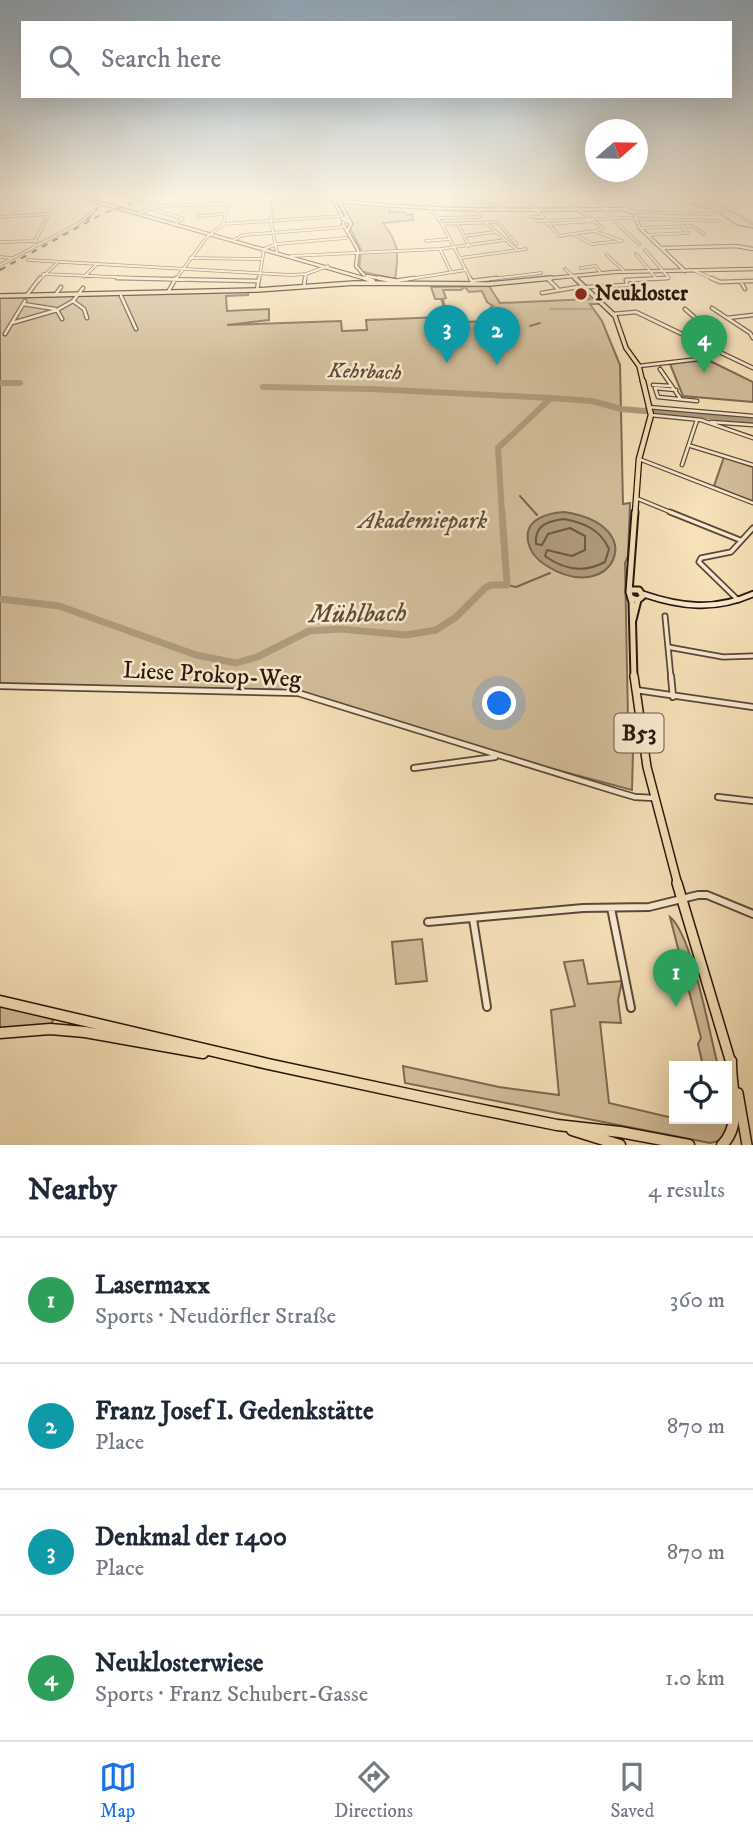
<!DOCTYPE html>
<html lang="en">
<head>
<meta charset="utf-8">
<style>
  body { margin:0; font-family:"IM FELL DW Pica",serif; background:#f2f2f3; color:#1f2937 }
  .controls { position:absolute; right:21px; bottom:21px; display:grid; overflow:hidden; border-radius:0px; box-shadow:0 7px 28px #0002 }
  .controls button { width:63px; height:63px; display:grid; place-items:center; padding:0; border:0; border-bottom:2px solid #e0e1e3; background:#fff; color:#1f2937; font:35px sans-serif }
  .compass { position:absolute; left:585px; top:119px; width:63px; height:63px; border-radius:50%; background:#fff; box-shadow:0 7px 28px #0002; rotate:70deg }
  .you { position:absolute; left:500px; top:704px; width:24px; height:24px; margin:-18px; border:5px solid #fff; border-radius:50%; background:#1a73e8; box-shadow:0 0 0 10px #1a73e833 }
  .badge { display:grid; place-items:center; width:46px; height:46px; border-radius:50%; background:#1a73e8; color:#fff; font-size:23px; font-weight:700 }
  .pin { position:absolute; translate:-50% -58px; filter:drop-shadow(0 2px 4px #0008) }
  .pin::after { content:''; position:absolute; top:37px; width:24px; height:21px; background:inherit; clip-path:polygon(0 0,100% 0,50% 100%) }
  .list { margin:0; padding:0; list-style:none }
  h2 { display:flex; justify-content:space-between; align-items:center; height:91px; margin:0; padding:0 28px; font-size:30px }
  h2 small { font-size:23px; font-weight:400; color:#747a83 }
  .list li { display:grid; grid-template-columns:46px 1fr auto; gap:21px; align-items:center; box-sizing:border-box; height:126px; padding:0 28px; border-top:2px solid #e0e1e3 }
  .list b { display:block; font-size:26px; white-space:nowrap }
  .list p { margin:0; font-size:23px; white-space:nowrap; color:#747a83 }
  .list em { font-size:23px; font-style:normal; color:#747a83 }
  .icon { flex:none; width:38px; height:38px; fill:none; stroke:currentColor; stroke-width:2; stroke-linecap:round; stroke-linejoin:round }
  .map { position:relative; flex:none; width:753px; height:1145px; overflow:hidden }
  .search { position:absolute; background:#fff; box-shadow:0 7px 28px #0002; left:21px; right:21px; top:21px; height:77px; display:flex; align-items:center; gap:18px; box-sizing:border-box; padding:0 24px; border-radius:0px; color:#747a83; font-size:26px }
  .sheet { height:595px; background:#fff }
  nav { display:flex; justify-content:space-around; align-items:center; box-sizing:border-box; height:98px; border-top:2px solid #e0e1e3; background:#fff; font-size:19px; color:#747a83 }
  nav a { display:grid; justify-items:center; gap:4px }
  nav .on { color:#1a73e8 }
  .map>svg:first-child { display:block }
  .green { fill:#d4bf9c; stroke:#7e6a54; stroke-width:2 }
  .water { fill:#b09c7e; stroke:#796650; stroke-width:2 }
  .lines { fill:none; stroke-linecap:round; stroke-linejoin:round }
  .shore { stroke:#6c5844; stroke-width:2 }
  .stream { stroke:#796650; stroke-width:2 }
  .canal { stroke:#b09c7e; stroke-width:2.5 }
  .river-far3 { stroke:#b09c7e; stroke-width:3.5 }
  .river-far2 { stroke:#b09c7e; stroke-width:4.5 }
  .river-far1 { stroke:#b09c7e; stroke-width:6 }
  .river { stroke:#b09c7e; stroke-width:7 }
  .street-far4-casing { stroke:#5b4837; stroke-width:3.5 }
  .street-far3-casing { stroke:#5b4837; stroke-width:5 }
  .street-far2-casing { stroke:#5b4837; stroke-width:7 }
  .street-far1-casing { stroke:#5b4837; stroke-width:8 }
  .street-casing { stroke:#5b4837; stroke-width:10 }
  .secondary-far1-casing { stroke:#27150b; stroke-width:4.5 }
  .secondary-casing { stroke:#27150b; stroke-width:8 }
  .primary-far5-casing { stroke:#27150b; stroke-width:4.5 }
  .primary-far4-casing { stroke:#27150b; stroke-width:6 }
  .primary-far3-casing { stroke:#27150b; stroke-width:7 }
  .primary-far2-casing { stroke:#27150b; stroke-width:9 }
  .primary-far1-casing { stroke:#27150b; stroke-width:10 }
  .primary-casing { stroke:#27150b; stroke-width:12 }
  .highway-casing { stroke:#27150b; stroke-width:13 }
  .street-far4 { stroke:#faecd2; stroke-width:2 }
  .street-far3 { stroke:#faecd2; stroke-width:2.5 }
  .street-far2 { stroke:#faecd2; stroke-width:3.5 }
  .street-far1 { stroke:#faecd2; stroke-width:4.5 }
  .street { stroke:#faecd2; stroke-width:6 }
  .secondary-far1 { stroke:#faecd2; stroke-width:2.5 }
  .secondary { stroke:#faecd2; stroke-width:4.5 }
  .primary-far5 { stroke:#f7e2ba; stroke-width:2.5 }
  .primary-far4 { stroke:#f7e2ba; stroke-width:3.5 }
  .primary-far3 { stroke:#f7e2ba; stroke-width:4.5 }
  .primary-far2 { stroke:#f7e2ba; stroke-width:5 }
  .primary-far1 { stroke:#f7e2ba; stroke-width:7 }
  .primary { stroke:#f7e2ba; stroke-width:9 }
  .highway { stroke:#f7e2ba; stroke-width:10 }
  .rail { stroke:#27150b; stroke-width:2; stroke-dasharray:6 6; stroke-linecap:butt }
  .primary-bridge-casing { stroke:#27150b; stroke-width:4.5; stroke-linecap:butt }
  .primary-bridge { stroke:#f7e2ba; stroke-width:2.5 }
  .poi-dot { fill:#8f2418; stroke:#faecd2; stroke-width:2.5 }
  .labels { text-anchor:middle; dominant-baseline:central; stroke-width:5; stroke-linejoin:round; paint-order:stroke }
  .far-poi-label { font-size:21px; font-weight:bold; fill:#27150b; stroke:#faecd2; text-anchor:start }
  .far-water-label { font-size:21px; font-style:italic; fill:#5e4b39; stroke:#faecd2 }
  .shield { fill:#faecd2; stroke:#665647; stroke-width:2 }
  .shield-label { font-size:23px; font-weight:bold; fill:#27150b }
  .park-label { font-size:24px; font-style:italic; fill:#64503e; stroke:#faecd2 }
  .street-label { font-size:24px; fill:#27150b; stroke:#faecd2 }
  .water-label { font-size:26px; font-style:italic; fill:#5e4b39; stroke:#faecd2 }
</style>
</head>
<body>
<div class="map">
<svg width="753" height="1145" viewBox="0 0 753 1145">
  <rect width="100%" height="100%" fill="#f7e2ba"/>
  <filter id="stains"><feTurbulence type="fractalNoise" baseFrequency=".00286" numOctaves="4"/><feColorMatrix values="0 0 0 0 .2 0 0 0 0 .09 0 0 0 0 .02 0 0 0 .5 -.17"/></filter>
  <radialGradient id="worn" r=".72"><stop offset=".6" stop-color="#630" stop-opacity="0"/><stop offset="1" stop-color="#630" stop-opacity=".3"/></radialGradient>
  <path class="green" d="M343 202 390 207 389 212H405L406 215 412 214 413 220 383 223C399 243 399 254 395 279L359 271 361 250 350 228 353 223 347 219Z
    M489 286 500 303 590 299 581 287 585 288 601 304H590L602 321 620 365 623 504 630 503 628 556 625 563 628 720 633 751 632 790 516 759 293 690 0 684V298L248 291V295L226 296 227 311 269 309V320L227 325 341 321 342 331 367 330 366 320 442 317 439 310 454 311 462 322 490 321V308L493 306 487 302 482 291 469 292 465 287 461 290H443L446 298 443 299 445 309 441 299H435L431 287Z
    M704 358 753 382V402L683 396 670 364Z
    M724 457 753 467V502L714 486Z
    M670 917C692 934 710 1036 718 1066H703L698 1044 701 1038Z
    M422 939 427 981 396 984 392 942Z
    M583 960 588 984 622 981 618 1000 621 1023 600 1022 609 1103 694 1123 698 1119H725L729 1127 723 1140 710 1143 405 1083 403 1066 499 1087 559 1095 551 1010 575 1006 564 962Z
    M0 1001 55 1014 50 1029 0 1033Z"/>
  <path class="water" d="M564 512C653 525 612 607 547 566 538 561 530 552 528 541 524 519 548 513 564 512Z"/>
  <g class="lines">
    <path class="shore" d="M564 519C584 523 600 529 609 549L605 562C584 573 564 570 545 556L547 550 572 556 585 550V536L570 528 548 534 542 545 536 544C534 525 548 521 564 519Z"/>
    <path class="stream" d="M671 197 676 201 711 209
      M743 199 751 202
      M721 214 737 225 753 228
      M530 326 540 323
      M520 496 537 515
      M507 585 516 587 550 573"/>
    <path class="canal" d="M551 309H592"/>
    <path class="river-far3" d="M707 197 753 224"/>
    <path class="river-far2" d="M0 383H20"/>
    <path class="river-far1" d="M0 383H20
      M263 387 371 389 551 398 592 401 621 409 753 420
      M502 514 498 448 551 398"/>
    <path class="river" d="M0 599 59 606 196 655 236 663 257 657 309 631 340 629 406 635 436 630 456 617 485 588 491 585H507L502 512"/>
    <g class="street-far4-casing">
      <path id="street-far4" d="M33 197 54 204
        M274 197 271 222 277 252
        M421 197 442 224 471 280
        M470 197 508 210
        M526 197 559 236 594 231 622 241 592 244 575 235
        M574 197 571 204 603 228 596 231
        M690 197 698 201 714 202
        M733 197 752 203
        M0 199 20 204
        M638 200 657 197
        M506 201 528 200
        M599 202 612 218
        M151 208 183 219 175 224
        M627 209V204L641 203 635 197
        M633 212 708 214 753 203
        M139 213 157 206 334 200
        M12 216 20 204 34 197
        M198 216 226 214
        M0 217 49 214
        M531 217H542
        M438 218 480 217 477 210
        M612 219 639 244
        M537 221 621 218 719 221
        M486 223 516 249
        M223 224 342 216
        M442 224 498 222 516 244
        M458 224 469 246
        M548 224 591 221
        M640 228 692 226 704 234
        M647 235 688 233 682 227
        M464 236 495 232
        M234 240 243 235 345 227
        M35 241 54 204 72 197
        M426 241 450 239
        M0 242 37 241
        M440 249 451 272
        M636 254 656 278
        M607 255 625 272
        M291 256 440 249 505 240
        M0 257 11 258
        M190 258 261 259
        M460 258 526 249
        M28 260 291 275 306 274 328 266
        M0 265 78 224 92 213
        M581 268 595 266 601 273
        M565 269 573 276
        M693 270 715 280
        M43 274 185 280
        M84 277 97 264
        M39 280 57 263
        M175 280 207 237 223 224 228 204
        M259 280 264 249 277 244 346 238
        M305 280 306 274
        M403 280 466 270
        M482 280 541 273
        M629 280 669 278 645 250"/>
    </g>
    <g class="street-far3-casing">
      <path id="street-far3" d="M117 278 258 281
        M470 278 473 284
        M547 278 558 289
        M711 278 720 282 753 281
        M395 281 414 278
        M472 281 497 278
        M741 282 745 289
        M304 287 305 278
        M587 287 627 285 626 280 667 278
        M83 288 73 301 84 309 87 318
        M257 290 259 278
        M168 292 176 278
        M542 293 584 286
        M56 294 61 287
        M27 295 40 278
        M121 296 136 329
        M23 304 55 309
        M712 308 750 333 753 338
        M685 309 715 335 711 348
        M613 314 636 312 753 368
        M727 318 753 315
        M62 319 57 310 73 301
        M12 323 57 310
        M5 334 25 301
        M639 366 699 359 715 351
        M660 369 680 398
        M653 385 671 386
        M676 390 655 388 658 397 697 401
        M648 407 753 416
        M651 415 701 420 753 438
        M711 422 753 425
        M691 446 753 465
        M639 459 753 503
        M682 465 697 420
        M636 498 675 514"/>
    </g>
    <g class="street-far2-casing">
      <path id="street-far2" d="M670 512 740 540
        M738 600 699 562 701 558 731 552 753 528
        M665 616 671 678
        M668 647 723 657 753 656"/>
    </g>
    <g class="street-far1-casing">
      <path id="street-far1" d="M671 676 673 697
        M0 686 298 693 618 792 635 797 654 798
        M636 690 753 707
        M414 768 495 757
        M718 797 753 801"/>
    </g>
    <g class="street-casing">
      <path id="street" d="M611 908 631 1008
        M473 919 487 1007
        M428 922 583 908 649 907 698 895H707L753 914"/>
    </g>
    <g class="secondary-far1-casing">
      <path id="secondary-far1" d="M334 200C430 212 527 210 624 209L633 212 640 228 685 271
        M334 200 343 219 350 222
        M663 248 736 246 753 249"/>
    </g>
    <g class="secondary-casing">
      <path id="secondary" d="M643 594C681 607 715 611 753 594"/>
    </g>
    <g class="primary-far5-casing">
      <path id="primary-far5" d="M79 197 370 280
        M341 205 351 224 348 230
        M345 217 343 224 358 250 356 266 364 275
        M367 276 389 280
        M573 276 577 280
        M532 280 614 272 753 269"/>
    </g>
    <g class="primary-far4-casing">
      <path id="primary-far4" d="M365 278 373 281
        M379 278 396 281
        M575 278 615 316 626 348 639 366 643 383
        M0 296 257 290 355 283 489 284 551 278"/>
    </g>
    <g class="primary-far3-casing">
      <path id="primary-far3" d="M635 514 639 459 651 415 643 381"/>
    </g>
    <g class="primary-far2-casing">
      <path id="primary-far2" d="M631 590H639L643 596 638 600 632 598
        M633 620 638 600
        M634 678 632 602 629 592 635 512"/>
    </g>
    <g class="primary-far1-casing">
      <path id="primary-far1" d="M634 676 647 767 678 885"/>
    </g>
    <g class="primary-casing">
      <path id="primary" d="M677 883 731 1063
        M738 1093 747 1145"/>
    </g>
    <g class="highway-casing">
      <path id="highway" d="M0 1001 268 1064 473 1108 557 1125 620 1132 689 1145
        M0 1033 50 1029 85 1032 203 1053
        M572 1130 620 1145
        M722 1145C744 1124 730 1088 731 1061"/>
    </g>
    <use href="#street-far4" class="street-far4"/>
    <use href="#street-far3" class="street-far3"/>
    <use href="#street-far2" class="street-far2"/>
    <use href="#street-far1" class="street-far1"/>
    <use href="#street" class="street"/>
    <use href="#secondary-far1" class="secondary-far1"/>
    <use href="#secondary" class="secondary"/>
    <use href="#primary-far5" class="primary-far5"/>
    <use href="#primary-far4" class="primary-far4"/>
    <use href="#primary-far3" class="primary-far3"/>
    <use href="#primary-far2" class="primary-far2"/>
    <use href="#primary-far1" class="primary-far1"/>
    <use href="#primary" class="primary"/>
    <use href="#highway" class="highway"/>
    <path class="rail" d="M87 220 98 208V197
      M0 270 104 213 152 197"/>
    <g class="primary-bridge-casing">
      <path id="primary-bridge" d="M336 197 341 205"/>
    </g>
    <use href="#primary-bridge" class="primary-bridge"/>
  </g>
  <linearGradient id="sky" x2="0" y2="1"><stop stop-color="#91aabe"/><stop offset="0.55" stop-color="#fbf2e0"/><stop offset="1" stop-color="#fbf2e0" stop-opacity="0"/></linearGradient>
  <rect width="753" height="357" fill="url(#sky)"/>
  <circle class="poi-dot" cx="581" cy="294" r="7"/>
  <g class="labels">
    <g class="far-poi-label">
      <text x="595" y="294">Neukloster</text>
    </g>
    <g class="far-water-label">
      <text transform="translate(365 372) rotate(2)">Kehrbach</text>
    </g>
    <rect class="shield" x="614.5" y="713.5" width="49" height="39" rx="5"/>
    <g class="shield-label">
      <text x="639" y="733">B53</text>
    </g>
    <g class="park-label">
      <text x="423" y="521">Akademiepark</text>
    </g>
    <g class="street-label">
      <text transform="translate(212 675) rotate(3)">Liese Prokop-Weg</text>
    </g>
    <g class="water-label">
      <text transform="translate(358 614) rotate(-1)">Mühlbach</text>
    </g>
  </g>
  <rect width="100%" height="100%" filter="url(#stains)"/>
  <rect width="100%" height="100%" fill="url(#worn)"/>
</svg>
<div class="controls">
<button><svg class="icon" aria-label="locate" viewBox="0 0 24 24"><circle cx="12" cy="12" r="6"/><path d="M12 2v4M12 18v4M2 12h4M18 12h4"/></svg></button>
</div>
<svg class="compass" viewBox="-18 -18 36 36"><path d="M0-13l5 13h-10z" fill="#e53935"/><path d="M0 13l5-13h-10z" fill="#747a83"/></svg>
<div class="you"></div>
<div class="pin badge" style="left:676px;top:1007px;background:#2e9e5b">1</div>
<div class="pin badge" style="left:497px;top:365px;background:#0f9aa8">2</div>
<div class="pin badge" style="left:447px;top:363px;background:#0f9aa8">3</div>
<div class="pin badge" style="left:704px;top:373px;background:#2e9e5b">4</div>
<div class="search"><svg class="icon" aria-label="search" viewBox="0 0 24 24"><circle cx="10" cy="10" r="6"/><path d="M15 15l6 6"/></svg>Search here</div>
</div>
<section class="sheet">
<h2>Nearby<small>4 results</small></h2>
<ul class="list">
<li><span class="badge" style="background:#2e9e5b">1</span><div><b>Lasermaxx</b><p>Sports · Neudörfler Straße</p></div><em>360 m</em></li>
<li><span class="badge" style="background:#0f9aa8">2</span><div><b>Franz Josef I. Gedenkstätte</b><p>Place</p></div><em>870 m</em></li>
<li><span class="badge" style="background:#0f9aa8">3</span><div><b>Denkmal der 1400</b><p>Place</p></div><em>870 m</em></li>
<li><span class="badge" style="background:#2e9e5b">4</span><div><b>Neuklosterwiese</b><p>Sports · Franz Schubert-Gasse</p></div><em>1.0 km</em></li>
</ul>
</section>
<nav>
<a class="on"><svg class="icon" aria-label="map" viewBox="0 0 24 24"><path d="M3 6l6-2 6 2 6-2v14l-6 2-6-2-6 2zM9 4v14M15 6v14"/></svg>Map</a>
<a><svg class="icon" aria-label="directions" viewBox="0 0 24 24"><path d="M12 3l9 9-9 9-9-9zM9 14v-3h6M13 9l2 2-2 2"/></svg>Directions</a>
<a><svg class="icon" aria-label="saved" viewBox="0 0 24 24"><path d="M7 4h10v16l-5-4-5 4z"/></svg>Saved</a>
</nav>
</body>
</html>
